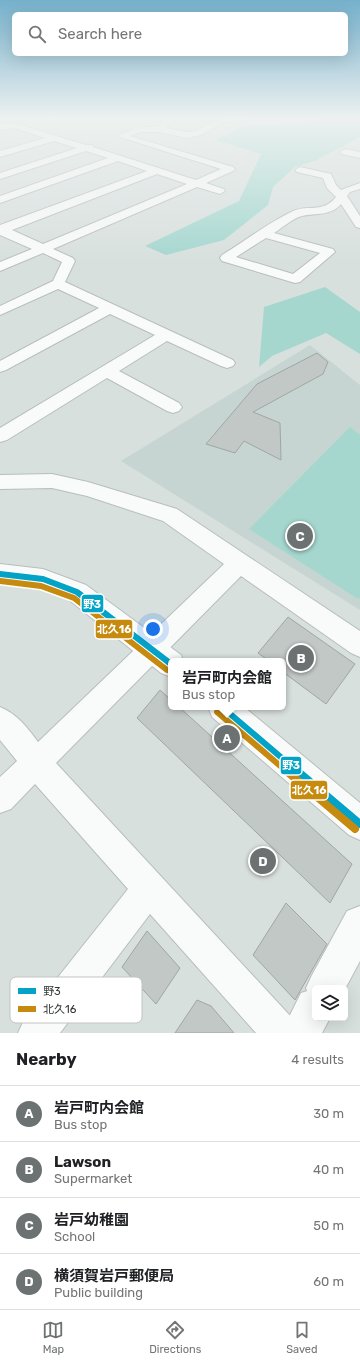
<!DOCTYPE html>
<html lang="en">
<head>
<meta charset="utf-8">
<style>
  body { margin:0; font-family:Rubik,"Noto Sans JP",sans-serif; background:#f6f6f6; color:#202124 }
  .controls { position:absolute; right:12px; bottom:12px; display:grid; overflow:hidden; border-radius:6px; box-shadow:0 4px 16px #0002 }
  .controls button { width:36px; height:36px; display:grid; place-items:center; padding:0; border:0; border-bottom:1px solid #e0e0e0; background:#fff; color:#202124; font:20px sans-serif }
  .you { position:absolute; left:153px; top:629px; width:14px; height:14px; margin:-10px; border:3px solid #fff; border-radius:50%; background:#1a73e8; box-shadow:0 0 0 6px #1a73e833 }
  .badge { display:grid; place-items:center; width:26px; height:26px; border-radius:50%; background:#6c7271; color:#fff; font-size:13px; font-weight:700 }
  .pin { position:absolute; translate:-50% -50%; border:2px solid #fff; box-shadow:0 1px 4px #0006 }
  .popup { position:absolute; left:168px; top:658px; width:118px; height:52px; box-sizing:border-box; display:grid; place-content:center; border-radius:6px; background:#fff; filter:drop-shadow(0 1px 3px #0005); font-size:13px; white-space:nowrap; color:#757577 }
  .popup b { font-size:15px; color:#202124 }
  .popup::after { content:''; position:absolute; left:50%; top:100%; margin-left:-8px; border:8px solid transparent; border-top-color:#fff }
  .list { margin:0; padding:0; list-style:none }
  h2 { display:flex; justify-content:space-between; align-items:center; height:52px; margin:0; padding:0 16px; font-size:17px }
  h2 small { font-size:13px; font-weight:400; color:#757577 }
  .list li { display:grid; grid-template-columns:26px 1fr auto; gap:12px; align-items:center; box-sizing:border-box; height:56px; padding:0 16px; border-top:1px solid #e0e0e0 }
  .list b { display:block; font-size:15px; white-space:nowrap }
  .list p { margin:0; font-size:13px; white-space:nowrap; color:#757577 }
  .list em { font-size:13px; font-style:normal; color:#757577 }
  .icon { flex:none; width:22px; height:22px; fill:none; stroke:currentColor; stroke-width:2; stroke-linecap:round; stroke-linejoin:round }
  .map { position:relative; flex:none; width:360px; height:1033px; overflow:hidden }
  .search { position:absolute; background:#fff; box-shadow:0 4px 16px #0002; left:12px; right:12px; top:12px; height:44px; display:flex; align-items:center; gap:10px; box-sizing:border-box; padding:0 14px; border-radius:6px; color:#757577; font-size:15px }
  .sheet { height:276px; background:#fff }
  nav { display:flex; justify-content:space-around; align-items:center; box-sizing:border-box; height:56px; border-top:1px solid #e0e0e0; background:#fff; font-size:11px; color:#757577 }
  nav a { display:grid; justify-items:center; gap:2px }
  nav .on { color:#6c7271 }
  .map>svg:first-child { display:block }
  .built { fill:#c6d5d1 }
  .green { fill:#a5d7cf }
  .building { fill:#c2c8c6; stroke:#a0a6a4 }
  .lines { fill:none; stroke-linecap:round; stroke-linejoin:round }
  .minor-casing { stroke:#b8bebd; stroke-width:2 }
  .tertiary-casing { stroke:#b8bebd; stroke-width:2 }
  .minor { fill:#f9fafa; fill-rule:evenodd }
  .tertiary { fill:#f9fafa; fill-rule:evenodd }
  .bus-1-far1-casing { stroke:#fff; stroke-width:9 }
  .bus-1-casing { stroke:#fff; stroke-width:11 }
  .bus-2-far1-casing { stroke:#fff; stroke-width:9 }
  .bus-2-casing { stroke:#fff; stroke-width:11 }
  .bus-1-far1 { stroke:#02a3c6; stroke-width:6 }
  .bus-1 { stroke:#02a3c6; stroke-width:8 }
  .bus-2-far1 { stroke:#c68a0e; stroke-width:6 }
  .bus-2 { stroke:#c68a0e; stroke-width:8 }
  .key { fill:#fff; stroke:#c2c3c3; stroke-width:1 }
  .key-label { font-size:11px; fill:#323736 }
  .line-badge { stroke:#fff; stroke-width:1.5 }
  .badge-label { font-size:11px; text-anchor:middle; font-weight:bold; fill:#fff }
</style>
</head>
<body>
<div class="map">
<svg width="360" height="1033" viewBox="0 0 360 1033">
  <rect width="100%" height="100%" fill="#d8e0de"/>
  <path class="built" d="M310 345 360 385V610L121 461Z"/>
  <path class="green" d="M324 118H360V137L317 160 295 167 273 187 268 205 224 240 166 255 145 246 239 201 261 154 215 140 244 126 303 124Z
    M325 287 360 312V354L326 333 272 356 259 367 264 307Z
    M350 427 360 435V597L358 599 249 529Z"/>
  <path class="building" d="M317 353 328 362 323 374 253 412 280 423 281 460 244 441 235 453 206 444 257 384Z
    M288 617 355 664 326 704 283 672V661H269L258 653Z
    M160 690 171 700V707H179L352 864 330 903 137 718Z
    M286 903 327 944 295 1000 253 955Z
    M147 931 180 968 156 1004 122 967Z
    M197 1000 211 1006 234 1033H175Z"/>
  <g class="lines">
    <g class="minor-casing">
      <path id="minor" d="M47 118H57L63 122 59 124Z
        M166 118H177L166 128 187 132 196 131 221 118H262L258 120 224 122 201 135 187 138 160 132H140L130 136 233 167 235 169 233 171 206 183 224 189 225 191 220 194 197 187 53 249 73 258 75 261 65 282 233 360 235 363 233 366 227 368 221 366 167 341 119 371 179 403 182 407 179 411 173 413 167 411 107 378 7 440 0 442V428L155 335 110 314 6 370 0 372V361L99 308 58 289 0 315V306L53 281 62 262 43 253 0 271V262L32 249 0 235V225L147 171 118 161 0 203V196L108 158 86 151 0 179V173L77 148 54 141 0 157V151L45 138 14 128 0 130V124L14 123 86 145H92L93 147 196 180 221 169 117 136 139 127H158ZM157 174 187 184 43 244 12 230Z
        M345 149 360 152V158L342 154 340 152Z
        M300 167 331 174 336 185 341 190 360 183V189L350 192 347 196 360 216V228L356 227 341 204C332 216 314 213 302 216 293 218 282 228 274 233L333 249 335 252 300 282 295 283 222 261 220 258 222 255C245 241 268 223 293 211 309 204 322 214 336 197L327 188 323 178 297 172 295 170ZM266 238 320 253 293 274 236 257Z
        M52 474 88 482 177 509 360 631V657L351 653 241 576 56 763 294 1020 300 1033H256L150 914 60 1033H18L24 1020 128 889 35 784 11 809 0 813V777L17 761 0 740V707C17 714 27 727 38 742L224 564 163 521 87 496 52 488 0 489V475Z"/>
    </g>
    <g class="tertiary-casing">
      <path id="tertiary" d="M0 564 43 569 86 585 181 655 183 661H171V677L161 673 68 599 42 589 0 584Z
        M208 707H244L360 803V840L349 835 212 717Z
        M360 906V961L345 989 315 988V1018H330L322 1033H281L301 993 307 991 306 988 312 975 347 911Z"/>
    </g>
    <use href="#minor" class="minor"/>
    <use href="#tertiary" class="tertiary"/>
    <g class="bus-1-far1-casing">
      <path id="bus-1-far1" d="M0 574 43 579 77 592 171 664
        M222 707 296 770"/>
    </g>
    <g class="bus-1-casing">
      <path id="bus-1" d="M295 769 360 824"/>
    </g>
    <g class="bus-2-far1-casing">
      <path id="bus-2-far1" d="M0 581 41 586 74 598 167 670
        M217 712 285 770"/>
    </g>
    <g class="bus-2-casing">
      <path id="bus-2" d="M284 769 355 829"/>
    </g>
    <use href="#bus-1-far1" class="bus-1-far1"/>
    <use href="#bus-1" class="bus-1"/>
    <use href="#bus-2-far1" class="bus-2-far1"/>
    <use href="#bus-2" class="bus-2"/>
  </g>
  <linearGradient id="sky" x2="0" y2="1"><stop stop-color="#75b0cb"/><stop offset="0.45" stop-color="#edf1f0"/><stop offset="1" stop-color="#edf1f0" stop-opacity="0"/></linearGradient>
  <rect width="360" height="262" fill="url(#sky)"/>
  <rect x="10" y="977" width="132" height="46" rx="6" class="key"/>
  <rect x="18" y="988" width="18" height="6" fill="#02a3c6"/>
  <rect x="18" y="1006" width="18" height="6" fill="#c68a0e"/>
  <g class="key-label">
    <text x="43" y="995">野3</text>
    <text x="43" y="1013">北久16</text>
  </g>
  <g class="line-badge">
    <rect x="81" y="594" width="23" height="19" rx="4" fill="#02a3c6"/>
    <rect x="95" y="619" width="38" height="20" rx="4" fill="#c68a0e"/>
    <rect x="280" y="756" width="22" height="19" rx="4" fill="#02a3c6"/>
    <rect x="290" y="780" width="38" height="20" rx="4" fill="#c68a0e"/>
  </g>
  <g class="badge-label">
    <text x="92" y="608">野3</text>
    <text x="114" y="633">北久16</text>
    <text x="291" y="769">野3</text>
    <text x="309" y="794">北久16</text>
  </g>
</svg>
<div class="controls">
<button><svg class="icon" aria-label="layers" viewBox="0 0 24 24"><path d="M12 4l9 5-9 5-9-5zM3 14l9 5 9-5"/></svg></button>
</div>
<div class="you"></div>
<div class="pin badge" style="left:227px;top:738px">A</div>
<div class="popup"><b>岩戸町内会館</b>Bus stop</div>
<div class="pin badge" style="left:301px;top:658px">B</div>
<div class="pin badge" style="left:300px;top:536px">C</div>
<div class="pin badge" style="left:263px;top:861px">D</div>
<div class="search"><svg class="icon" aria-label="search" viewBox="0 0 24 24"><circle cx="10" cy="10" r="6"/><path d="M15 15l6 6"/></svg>Search here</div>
</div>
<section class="sheet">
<h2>Nearby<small>4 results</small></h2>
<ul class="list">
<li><span class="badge">A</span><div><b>岩戸町内会館</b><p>Bus stop</p></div><em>30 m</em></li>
<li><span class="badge">B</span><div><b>Lawson</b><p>Supermarket</p></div><em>40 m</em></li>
<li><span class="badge">C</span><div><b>岩戸幼稚園</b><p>School</p></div><em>50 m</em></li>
<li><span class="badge">D</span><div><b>横須賀岩戸郵便局</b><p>Public building</p></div><em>60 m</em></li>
</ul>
</section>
<nav>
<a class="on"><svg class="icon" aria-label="map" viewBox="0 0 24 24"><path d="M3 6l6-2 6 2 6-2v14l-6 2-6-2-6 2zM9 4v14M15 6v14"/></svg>Map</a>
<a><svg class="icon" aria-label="directions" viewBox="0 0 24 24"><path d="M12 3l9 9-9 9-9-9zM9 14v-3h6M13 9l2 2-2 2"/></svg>Directions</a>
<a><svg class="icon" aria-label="saved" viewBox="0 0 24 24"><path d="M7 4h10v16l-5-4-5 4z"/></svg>Saved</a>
</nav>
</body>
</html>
